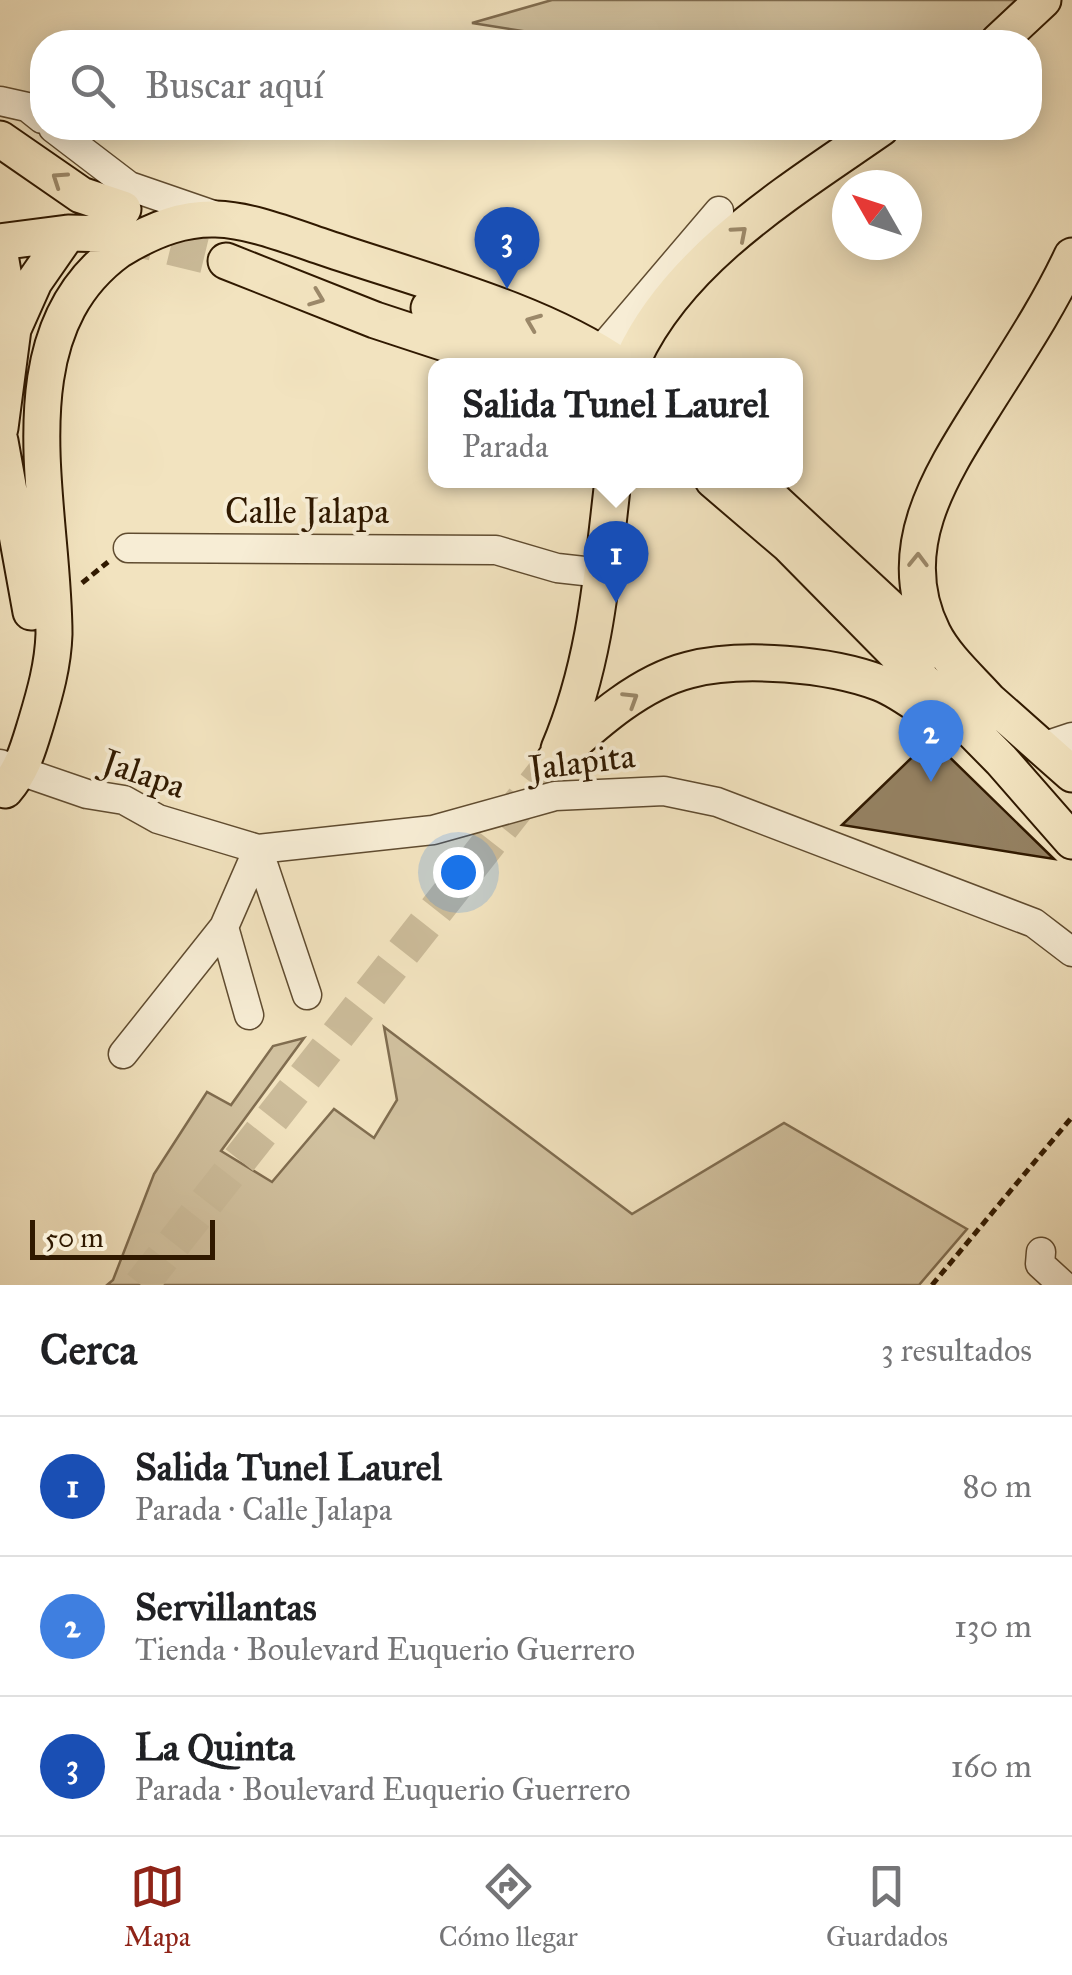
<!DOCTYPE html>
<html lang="es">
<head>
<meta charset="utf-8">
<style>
  body { margin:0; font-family:"IM FELL Great Primer",serif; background:#f6f6f6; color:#202124 }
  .compass { position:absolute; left:832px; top:170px; width:90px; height:90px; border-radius:50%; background:#fff; box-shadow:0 5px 25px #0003; rotate:309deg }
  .scale { position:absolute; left:30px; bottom:25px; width:185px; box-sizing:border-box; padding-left:10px; border:5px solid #301900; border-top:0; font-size:28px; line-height:35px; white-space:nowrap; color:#301900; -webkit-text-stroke:8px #f7edd5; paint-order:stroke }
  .you { position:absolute; left:458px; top:872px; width:35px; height:35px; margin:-25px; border:8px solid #fff; border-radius:50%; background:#1a73e8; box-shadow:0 0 0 15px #1a73e833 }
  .badge { display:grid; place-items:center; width:65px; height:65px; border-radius:50%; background:#8f2418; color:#fff; font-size:32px; font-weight:700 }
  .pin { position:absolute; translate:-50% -82px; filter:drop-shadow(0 2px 5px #0008) }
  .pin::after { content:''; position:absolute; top:52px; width:35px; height:30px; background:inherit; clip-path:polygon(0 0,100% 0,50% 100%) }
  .popup { position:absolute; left:428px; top:358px; width:375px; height:130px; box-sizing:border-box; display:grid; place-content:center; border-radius:20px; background:#fff; filter:drop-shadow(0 2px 8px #0005); font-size:32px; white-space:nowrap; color:#757577 }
  .popup b { font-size:38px; color:#202124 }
  .popup::after { content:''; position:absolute; left:50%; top:100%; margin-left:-20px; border:20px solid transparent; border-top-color:#fff }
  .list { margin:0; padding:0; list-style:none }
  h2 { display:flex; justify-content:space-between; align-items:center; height:130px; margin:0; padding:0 40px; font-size:42px }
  h2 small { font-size:32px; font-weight:400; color:#757577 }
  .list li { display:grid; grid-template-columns:65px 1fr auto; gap:30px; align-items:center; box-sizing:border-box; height:140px; padding:0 40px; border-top:2px solid #e0e0e0 }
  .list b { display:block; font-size:38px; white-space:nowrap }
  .list p { margin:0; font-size:32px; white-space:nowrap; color:#757577 }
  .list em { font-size:32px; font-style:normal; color:#757577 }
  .icon { flex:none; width:55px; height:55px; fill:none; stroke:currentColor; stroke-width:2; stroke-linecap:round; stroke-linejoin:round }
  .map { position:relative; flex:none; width:1072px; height:1285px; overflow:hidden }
  .search { position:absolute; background:#fff; box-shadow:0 5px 25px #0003; left:30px; right:30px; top:30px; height:110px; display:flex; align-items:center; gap:25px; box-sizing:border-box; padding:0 35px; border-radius:40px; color:#757577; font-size:38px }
  .sheet { height:550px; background:#fff }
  nav { display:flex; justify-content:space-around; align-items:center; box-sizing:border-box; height:140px; border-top:2px solid #e0e0e0; background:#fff; font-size:28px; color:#757577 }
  nav a { display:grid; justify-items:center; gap:5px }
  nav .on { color:#8f2418 }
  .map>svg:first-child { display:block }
  .green { fill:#d1c19f; stroke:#806d50; stroke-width:2.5 }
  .building { fill:#958263; stroke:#301900; stroke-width:2.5 }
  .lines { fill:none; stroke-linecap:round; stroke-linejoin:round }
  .major-tunnel { stroke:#cbbb99; stroke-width:35; stroke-dasharray:35 18; stroke-linecap:butt }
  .minor-casing { stroke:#604c30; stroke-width:31 }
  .major-casing { stroke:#301900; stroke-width:39 }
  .path { stroke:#301900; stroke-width:5; stroke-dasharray:8 5; stroke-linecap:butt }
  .minor { stroke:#f7edd5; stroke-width:28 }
  .major { stroke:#f2e3bf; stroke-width:35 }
  .oneway { stroke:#9b8869 }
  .labels { text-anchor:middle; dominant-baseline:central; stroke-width:8; stroke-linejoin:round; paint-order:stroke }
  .street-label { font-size:35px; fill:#301900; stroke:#f7edd5 }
</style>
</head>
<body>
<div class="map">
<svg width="1072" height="1285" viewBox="0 0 1072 1285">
  <rect width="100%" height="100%" fill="#f2e3bf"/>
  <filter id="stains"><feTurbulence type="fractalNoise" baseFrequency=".002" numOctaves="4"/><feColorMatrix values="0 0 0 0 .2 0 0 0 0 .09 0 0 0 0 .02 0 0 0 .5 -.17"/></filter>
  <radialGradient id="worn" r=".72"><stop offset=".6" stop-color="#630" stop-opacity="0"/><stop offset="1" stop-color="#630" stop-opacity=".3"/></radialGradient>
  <path class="green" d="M552 0H1016L974 42H593L472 23Z
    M384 1027 632 1214 784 1123 967 1229 919 1285H107L113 1280 154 1174 207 1092 231 1105 273 1046 304 1038 221 1151 272 1182 334 1109 374 1138 397 1100Z"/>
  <path class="building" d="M931 739 1054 859 842 825Z"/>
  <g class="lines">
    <path class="major-tunnel" d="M119 235 226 261
      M141 1285 555 759"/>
    <g class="minor-casing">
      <path id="minor" d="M0 101 27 107 42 119
        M53 128 129 186 216 216
        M599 352 719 211
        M128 548 496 550 557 568 602 573
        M1039 748 1072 737
        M0 764 87 794 124 800 158 819 258 849 307 995
        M224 927 249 1015
        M123 1054 224 927 258 849 433 830 555 796 664 791 717 802 1034 923 1072 952
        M1041 1252 1040 1264 1063 1285"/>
    </g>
    <g class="major-casing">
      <path id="major" d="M998 42 1043 0
        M0 139 81 195 123 209
        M0 242 68 233 113 234
        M0 255 13 329
        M226 261 375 320 515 366
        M429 308 566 366
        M633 359C680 257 792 190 881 128
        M0 428 13 329 34 282 68 233
        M0 441 31 612
        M713 480 789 545 1001 760 1072 841
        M752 480 935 650
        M976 689 1072 774
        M992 704C973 682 946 659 933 633 889 546 946 467 991 395 1020 349 1049 305 1072 256
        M559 749C596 662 602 574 613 480
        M555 759C593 725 638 683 689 670 742 656 830 664 880 683 903 692 925 711 946 724
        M5 790C23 769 28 749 36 723 45 693 53 665 54 634 54 505 0 336 119 250 201 200 241 219 326 248 417 279 543 311 620 366"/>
    </g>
    <path class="path" d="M82 583 108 562
      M932 1285 1072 1117"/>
    <use href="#minor" class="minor"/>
    <use href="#major" class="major"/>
  </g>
  <defs><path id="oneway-chevron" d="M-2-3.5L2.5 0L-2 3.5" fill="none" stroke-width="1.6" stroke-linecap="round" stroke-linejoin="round" transform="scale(2.5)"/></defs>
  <g class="oneway">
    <use href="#oneway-chevron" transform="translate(59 179) rotate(-146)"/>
    <use href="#oneway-chevron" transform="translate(740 233) rotate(-41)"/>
    <use href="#oneway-chevron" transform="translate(317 298) rotate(21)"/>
    <use href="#oneway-chevron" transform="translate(533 322) rotate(-158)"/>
    <use href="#oneway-chevron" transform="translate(918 560) rotate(-89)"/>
    <use href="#oneway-chevron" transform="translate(631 699) rotate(-32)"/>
  </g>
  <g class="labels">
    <g class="street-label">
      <text x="307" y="511">Calle Jalapa</text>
      <text transform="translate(582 762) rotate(-7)">Jalapita</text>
      <text transform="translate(144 774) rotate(19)">Jalapa</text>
    </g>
  </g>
  <rect width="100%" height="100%" filter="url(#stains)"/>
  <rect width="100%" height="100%" fill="url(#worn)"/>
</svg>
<svg class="compass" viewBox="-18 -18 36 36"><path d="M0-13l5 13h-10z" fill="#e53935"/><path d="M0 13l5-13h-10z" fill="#757577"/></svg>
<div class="scale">50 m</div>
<div class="you"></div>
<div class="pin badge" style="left:616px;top:603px;background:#1a4fb4">1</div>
<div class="popup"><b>Salida Tunel Laurel</b>Parada</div>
<div class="pin badge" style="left:931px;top:782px;background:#3f7fe0">2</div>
<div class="pin badge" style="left:507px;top:289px;background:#1a4fb4">3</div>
<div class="search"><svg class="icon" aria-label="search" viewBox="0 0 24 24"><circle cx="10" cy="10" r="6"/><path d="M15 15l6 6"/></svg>Buscar aquí</div>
</div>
<section class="sheet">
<h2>Cerca<small>3 resultados</small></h2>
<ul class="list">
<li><span class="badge" style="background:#1a4fb4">1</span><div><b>Salida Tunel Laurel</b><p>Parada · Calle Jalapa</p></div><em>80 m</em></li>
<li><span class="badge" style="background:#3f7fe0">2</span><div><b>Servillantas</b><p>Tienda · Boulevard Euquerio Guerrero</p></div><em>130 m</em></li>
<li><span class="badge" style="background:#1a4fb4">3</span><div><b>La Quinta</b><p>Parada · Boulevard Euquerio Guerrero</p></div><em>160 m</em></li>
</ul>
</section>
<nav>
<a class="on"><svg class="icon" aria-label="map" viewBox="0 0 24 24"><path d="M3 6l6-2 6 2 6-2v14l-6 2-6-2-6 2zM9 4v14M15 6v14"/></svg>Mapa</a>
<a><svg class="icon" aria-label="directions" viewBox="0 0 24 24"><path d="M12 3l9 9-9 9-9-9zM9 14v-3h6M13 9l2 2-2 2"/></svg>Cómo llegar</a>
<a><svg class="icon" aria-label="saved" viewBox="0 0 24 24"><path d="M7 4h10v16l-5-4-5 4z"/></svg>Guardados</a>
</nav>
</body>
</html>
